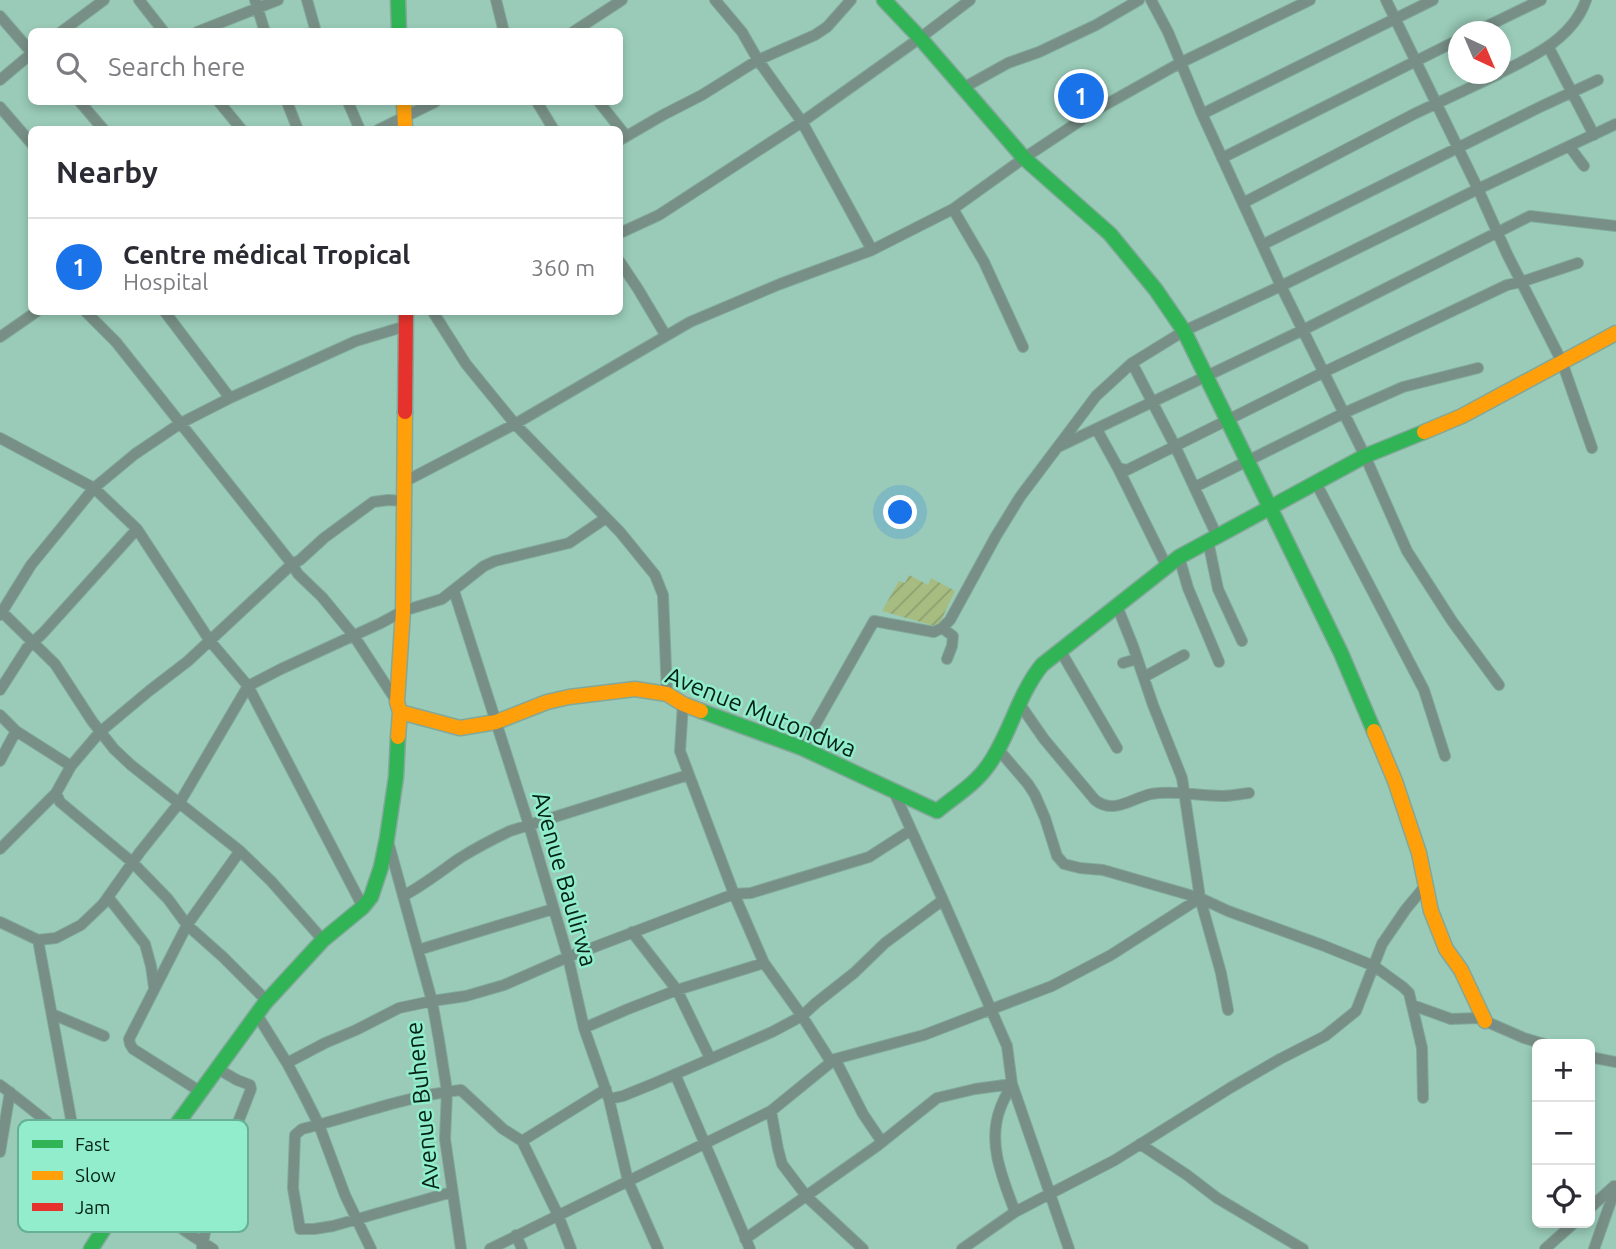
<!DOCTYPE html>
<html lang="en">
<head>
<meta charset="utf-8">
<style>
  body { margin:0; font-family:Ubuntu,sans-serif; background:#f7f7f7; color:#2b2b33 }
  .controls { position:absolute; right:21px; bottom:21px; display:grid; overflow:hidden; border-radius:10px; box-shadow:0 4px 10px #0003 }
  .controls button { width:63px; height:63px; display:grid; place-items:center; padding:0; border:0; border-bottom:2px solid #e1e1e2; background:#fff; color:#2b2b33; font:35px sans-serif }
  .compass { position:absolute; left:1448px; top:21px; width:63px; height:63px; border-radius:50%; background:#fff; box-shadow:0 4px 10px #0003; rotate:136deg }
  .you { position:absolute; left:901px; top:513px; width:24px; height:24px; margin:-18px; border:5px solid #fff; border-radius:50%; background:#1a73e8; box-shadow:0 0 0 10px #1a73e833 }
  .badge { display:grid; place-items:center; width:46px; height:46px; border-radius:50%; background:#1a73e8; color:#fff; font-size:23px; font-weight:700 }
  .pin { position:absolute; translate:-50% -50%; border:4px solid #fff; box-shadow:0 2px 7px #0006 }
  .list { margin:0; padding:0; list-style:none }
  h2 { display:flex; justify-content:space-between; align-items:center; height:91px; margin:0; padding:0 28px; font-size:30px }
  h2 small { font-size:23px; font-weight:400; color:#7c7c81 }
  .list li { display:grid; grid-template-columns:46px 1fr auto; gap:21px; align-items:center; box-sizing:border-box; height:98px; padding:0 28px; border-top:2px solid #e1e1e2 }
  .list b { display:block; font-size:26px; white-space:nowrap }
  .list p { margin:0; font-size:23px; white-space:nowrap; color:#7c7c81 }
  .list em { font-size:23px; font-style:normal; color:#7c7c81 }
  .icon { flex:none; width:38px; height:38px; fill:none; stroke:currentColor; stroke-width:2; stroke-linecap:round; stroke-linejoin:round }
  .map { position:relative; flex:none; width:1616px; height:1249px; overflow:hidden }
  .search { position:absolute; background:#fff; box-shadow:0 4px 10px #0003; left:28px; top:28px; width:595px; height:77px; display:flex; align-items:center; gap:18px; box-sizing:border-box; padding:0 24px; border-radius:10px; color:#7c7c81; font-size:26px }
  .panel { position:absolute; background:#fff; box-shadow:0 4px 10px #0003; left:28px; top:126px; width:595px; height:189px; border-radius:10px }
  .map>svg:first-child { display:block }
  .garden { fill:url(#garden-furrows) }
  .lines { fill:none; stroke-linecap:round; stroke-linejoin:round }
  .street-casing { stroke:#82a89a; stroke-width:12 }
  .fast-casing { stroke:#82a89a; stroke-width:17 }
  .slow-casing { stroke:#82a89a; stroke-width:17 }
  .jam-casing { stroke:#82a89a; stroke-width:17 }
  .street { stroke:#778f86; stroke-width:10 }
  .fast { stroke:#30b455; stroke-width:14 }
  .slow { stroke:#ff9f0a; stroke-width:14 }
  .jam { stroke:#e5322d; stroke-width:14 }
  .labels { text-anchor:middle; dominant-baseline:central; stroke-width:5; stroke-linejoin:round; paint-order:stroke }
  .street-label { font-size:24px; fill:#032117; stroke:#91edcb }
  .key { fill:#91edcb; stroke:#66b095; stroke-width:2 }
  .key-label { font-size:19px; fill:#032117 }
</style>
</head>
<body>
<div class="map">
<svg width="1616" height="1249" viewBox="0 0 1616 1249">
  <defs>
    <pattern id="garden-furrows" width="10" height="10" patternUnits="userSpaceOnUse" patternTransform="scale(1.75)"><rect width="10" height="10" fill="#a6bc81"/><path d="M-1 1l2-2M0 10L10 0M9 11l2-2" fill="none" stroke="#8da16f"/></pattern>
  </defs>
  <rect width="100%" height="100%" fill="#99cbb8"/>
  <path class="garden" d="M909 575 928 585 931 578 955 591 938 627 882 611 899 581 905 583Z"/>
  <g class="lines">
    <g class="street-casing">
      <path id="street" d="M139 0 164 32
        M255 0 265 32
        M307 0 316 32
        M496 0 504 32
        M715 0 742 32 758 60 802 122 872 250
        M1151 0 1168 32 1202 114 1281 286 1365 456 1407 551 1452 621 1499 685
        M1386 0 1478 189 1507 254 1562 362 1592 448
        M0 16 32 53
        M61 32 104 0
        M197 32 278 0
        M573 32 622 0
        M1475 32 1541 0
        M1548 46 1594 135
        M1500 73C1534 56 1573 38 1586 0
        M0 80 32 53
        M963 88 1008 63 1039 52 1096 25 1139 0
        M80 102 104 130
        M219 102 242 130
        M287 102 298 130
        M348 102 360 130
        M537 102 554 130
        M599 102 626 136
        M0 107 32 144
        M1202 114 1433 0
        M378 130 435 102
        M620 140 663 115 702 95 758 60 815 35 827 27 851 0
        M1569 146 1584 166
        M1222 158 1458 40
        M1243 203 1414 114 1499 74
        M953 209 984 262 1023 347
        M620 233 659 215 802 122 920 38 970 0
        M1262 245 1540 107 1598 80
        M620 262 638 289 666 336
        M86 312 116 342 292 564 298 574 322 597 354 636 397 702
        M165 312 230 398
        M433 312 466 364 515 424 620 532 655 575 663 595 667 694
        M0 337 36 312
        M1132 363 1175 446 1217 536
        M1097 430 1118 468 1127 470 1324 372 1507 285 1521 282 1578 263
        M0 438 94 488 137 529 210 641 248 686 363 907
        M1058 447 1303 330 1530 216 1616 226
        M1118 468 1167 567
        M404 482 515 424 690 322 780 284 872 250 953 209 1024 158 1098 109 1180 63 1310 0
        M1316 483 1424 690 1445 756
        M1195 487 1344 413 1403 387 1478 368
        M1208 541 1218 589 1242 641
        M1179 557 1188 588 1219 662
        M454 591 529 825 568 957 584 1028 609 1099 628 1181 658 1249
        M1117 606 1133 646 1153 705 1182 778 1200 898 1221 973 1228 1010
        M0 610 55 664 92 721 114 749 131 765 240 851 271 881 323 940
        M0 615 31 565 94 488 135 454 181 423 230 398 356 341 406 326
        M942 628 953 636 952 646 947 659
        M1060 650 1117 748
        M1123 663 1137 659
        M1144 677 1184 655
        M0 690 27 648 43 633 137 529
        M1019 703 1044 739 1095 800C1114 815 1132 798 1151 794 1175 790 1198 796 1222 796 1231 796 1240 794 1249 793
        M683 704 680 751 734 894 764 963 802 1016 831 1062
        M0 715 16 731 71 766
        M802 748 874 621 934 632 942 628 950 620 996 536 1020 497 1096 396 1132 363 1184 331 1281 286 1478 189 1616 124
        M998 749 1028 784 1035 795 1045 818 1057 856 1064 864 1080 868 1103 870 1200 898 1228 911 1322 945 1374 966 1403 987 1409 993 1422 1048 1423 1098
        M0 761 16 731
        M894 792 943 900 1007 1046 1012 1084 1069 1249
        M56 793 60 802 132 862 168 899 187 925 223 957 267 1001
        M388 841 432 1001 439 1040 447 1091 445 1139 461 1249
        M0 849 56 793 71 766 100 732 149 691 188 661 292 564 300 560 324 538 373 502 388 500 404 501
        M403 896C424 885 441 871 460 858 476 848 493 839 510 831L688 775
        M108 897 145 944 151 966 154 987
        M0 922 38 940 56 938 81 925 103 904 140 852 180 802 248 686 281 669 381 623 403 611 442 599 484 566 495 561 569 543 606 518
        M632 932 677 990 710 1058
        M38 940 76 1146
        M418 950 553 909
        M1412 1005 1451 1019 1478 1018 1524 1038 1544 1044
        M256 1013 287 1063 303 1093 319 1125 345 1195 371 1249
        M52 1014 104 1036
        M584 1028 628 1009 677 990 764 963
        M1590 1057 1616 1062
        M835 1059 863 1114 882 1142
        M287 1063 325 1043 356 1030 399 1008 432 1001 466 996 504 985 568 957 734 894 751 893 869 857 911 830
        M675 1074 750 1249
        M1012 1084C1008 1092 1003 1100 1000 1109 987 1144 1003 1179 1015 1212
        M0 1085C72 1138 136 1202 213 1249
        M201 1092 133 1049 130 1044 129 1039 187 925 240 851
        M609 1099 623 1096 655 1083 772 1032 802 1016 816 1003 854 973 885 943 943 900
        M771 1111 778 1149 782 1164 807 1197 863 1249
        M522 1141 606 1089
        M1140 1144 1187 1175 1217 1198 1303 1249
        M0 1152 10 1092
        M452 1192 333 1226 314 1229H300L293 1188 295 1135 302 1129C355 1116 406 1096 461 1090L503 1129 522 1141 558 1215 571 1249
        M1590 1208 1613 1187
        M516 1235 522 1249
        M745 1239 877 1146 937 1098 975 1089 1012 1084
        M202 1247 216 1179 251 1089 250 1085 237 1080 218 1069
        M490 1249 771 1111 835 1059 924 1035 1052 986 1111 955 1200 898
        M962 1249 1015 1212 1115 1160 1230 1088 1280 1059 1325 1036 1356 1011 1382 944 1406 909 1426 885
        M1545 1249 1574 1223
        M1594 1249 1612 1198 1614 1186"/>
    </g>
    <g class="fast-casing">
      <path id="fast" d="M398 0 399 32
        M884 0 920 38 1024 158 1110 234 1156 290 1184 331 1341 653 1374 731
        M701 711 802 748 937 811C954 797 974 785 987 767 1010 736 1017 696 1042 665L1179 557 1365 456 1424 432
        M91 1249 129 1190 265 1003 323 940 363 907 371 897 381 867 387 838 396 777 398 737"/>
    </g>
    <g class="slow-casing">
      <path id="slow" d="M404 102 405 130
        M1424 432 1462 416 1616 333
        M400 712 460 728 496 722 547 702 569 697 635 689 667 694 683 704 701 711
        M1374 731 1395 781 1419 853 1431 911 1446 949 1461 970 1485 1021
        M398 737 400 712 397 702 403 611 405 412"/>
    </g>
    <g class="jam-casing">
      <path id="jam" d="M405 412 406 312"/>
    </g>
    <use href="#street" class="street"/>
    <use href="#fast" class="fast"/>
    <use href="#slow" class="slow"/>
    <use href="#jam" class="jam"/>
  </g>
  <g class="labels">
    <g class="street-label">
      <text transform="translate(761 712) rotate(22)">Avenue Mutondwa</text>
      <text transform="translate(565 879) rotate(74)">Avenue Baulirwa</text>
      <text transform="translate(422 1106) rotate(-96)">Avenue Buhene</text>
    </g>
  </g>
  <rect x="18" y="1120" width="230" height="112" rx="10" class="key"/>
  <rect x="32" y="1140" width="31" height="8" fill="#30b455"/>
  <rect x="32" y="1171" width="31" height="9" fill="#ff9f0a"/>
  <rect x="32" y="1203" width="31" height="8" fill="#e5322d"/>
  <g class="key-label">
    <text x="75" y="1151">Fast</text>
    <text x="75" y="1182">Slow</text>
    <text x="75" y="1214">Jam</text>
  </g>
</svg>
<div class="controls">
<button>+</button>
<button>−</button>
<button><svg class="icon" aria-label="locate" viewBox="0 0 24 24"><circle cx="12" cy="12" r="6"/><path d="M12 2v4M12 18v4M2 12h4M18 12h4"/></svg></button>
</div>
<svg class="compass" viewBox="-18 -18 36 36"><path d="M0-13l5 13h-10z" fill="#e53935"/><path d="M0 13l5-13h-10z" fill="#7c7c81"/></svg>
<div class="you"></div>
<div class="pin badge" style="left:1081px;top:96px">1</div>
<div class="search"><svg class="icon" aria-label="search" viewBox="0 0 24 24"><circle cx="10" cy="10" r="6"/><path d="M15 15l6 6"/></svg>Search here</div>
<section class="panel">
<h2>Nearby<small></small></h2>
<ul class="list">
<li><span class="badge">1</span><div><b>Centre médical Tropical</b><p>Hospital</p></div><em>360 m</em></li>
</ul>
</section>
</div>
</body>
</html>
